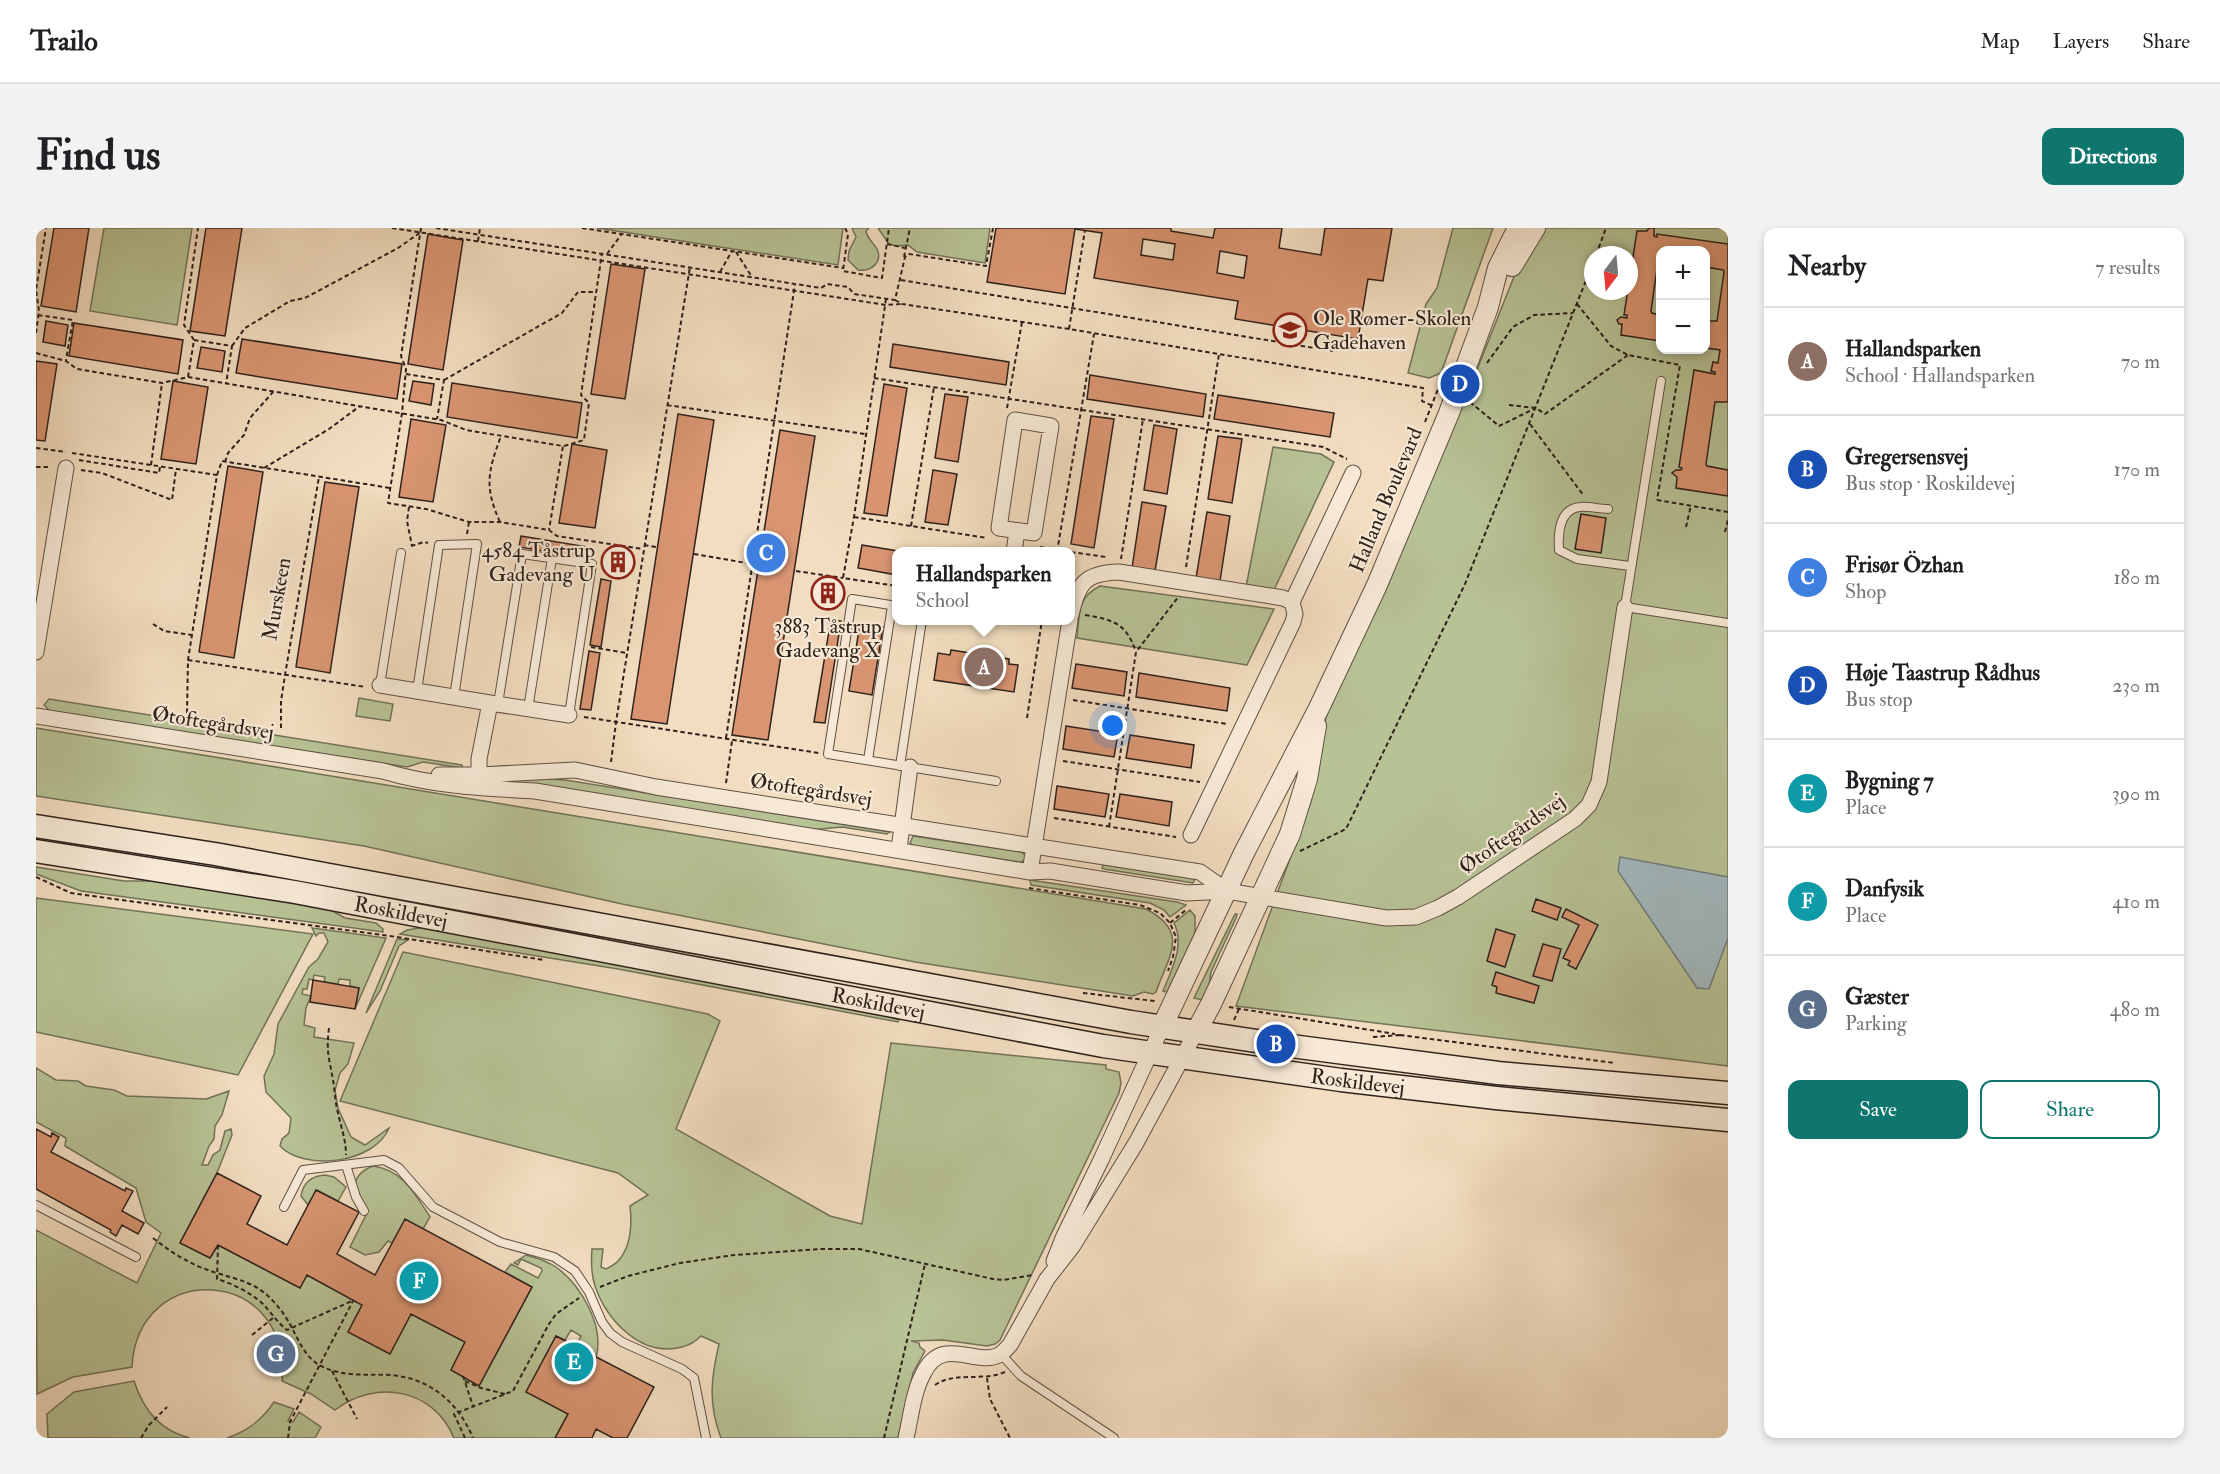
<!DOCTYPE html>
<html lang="en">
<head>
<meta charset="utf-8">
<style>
  body { margin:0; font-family:"IM FELL Double Pica",serif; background:#f2f2f2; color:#202124 }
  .controls { position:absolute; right:18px; top:18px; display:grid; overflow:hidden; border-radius:12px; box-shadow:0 3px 9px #0003 }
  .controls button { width:54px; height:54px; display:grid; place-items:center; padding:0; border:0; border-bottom:2px solid #e0e0e0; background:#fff; color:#202124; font:30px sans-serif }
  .compass { position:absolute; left:1548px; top:18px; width:54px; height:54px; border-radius:50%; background:#fff; box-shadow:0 3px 9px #0003; rotate:196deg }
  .you { position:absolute; left:1077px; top:498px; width:21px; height:21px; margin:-15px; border:4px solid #fff; border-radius:50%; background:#1a73e8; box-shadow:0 0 0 9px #1a73e833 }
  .badge { display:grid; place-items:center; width:39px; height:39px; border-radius:50%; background:#0f766e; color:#fff; font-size:20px; font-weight:700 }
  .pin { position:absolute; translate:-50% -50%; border:3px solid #fff; box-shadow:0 2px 6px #0006 }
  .popup { position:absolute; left:856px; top:319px; width:183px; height:78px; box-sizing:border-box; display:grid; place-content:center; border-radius:12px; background:#fff; filter:drop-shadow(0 2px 4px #0005); font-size:20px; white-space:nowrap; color:#757577 }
  .popup b { font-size:22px; color:#202124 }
  .popup::after { content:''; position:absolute; left:50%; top:100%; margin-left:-12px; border:12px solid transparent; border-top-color:#fff }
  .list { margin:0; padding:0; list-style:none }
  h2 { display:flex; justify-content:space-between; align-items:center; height:78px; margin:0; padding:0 24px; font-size:26px }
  h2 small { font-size:20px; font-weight:400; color:#757577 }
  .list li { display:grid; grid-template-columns:39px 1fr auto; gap:18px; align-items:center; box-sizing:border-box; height:108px; padding:0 24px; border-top:2px solid #e0e0e0 }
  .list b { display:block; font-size:22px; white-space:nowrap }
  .list p { margin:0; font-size:20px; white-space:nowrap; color:#757577 }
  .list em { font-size:20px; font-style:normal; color:#757577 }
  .actions { display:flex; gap:12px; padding:18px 24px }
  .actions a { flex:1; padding:14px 0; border:2px solid #0f766e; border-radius:12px; text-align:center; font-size:21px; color:#0f766e }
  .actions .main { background:#0f766e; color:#fff }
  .map { position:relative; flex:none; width:1692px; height:1210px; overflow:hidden; border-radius:12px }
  header { display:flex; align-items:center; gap:36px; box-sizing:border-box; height:84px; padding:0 30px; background:#fff; border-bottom:2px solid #e0e0e0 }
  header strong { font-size:28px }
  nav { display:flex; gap:33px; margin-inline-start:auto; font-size:21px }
  .intro { display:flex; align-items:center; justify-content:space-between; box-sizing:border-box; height:144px; padding:0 36px }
  h1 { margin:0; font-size:42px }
  .button { padding:15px 27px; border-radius:12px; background:#0f766e; color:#fff; font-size:21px; font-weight:700 }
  main { display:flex; gap:36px; padding:0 36px }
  aside { flex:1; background:#fff; border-radius:12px; box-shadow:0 3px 9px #0003 }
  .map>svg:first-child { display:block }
  .green { fill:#b7c295; stroke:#727258; stroke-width:1.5; fill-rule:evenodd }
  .water { fill:#a1b8be; stroke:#737c7d; stroke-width:1.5 }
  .building { fill:#d99572; stroke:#2e211b; stroke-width:1.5; fill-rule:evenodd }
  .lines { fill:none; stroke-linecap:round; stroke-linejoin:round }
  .service-casing { stroke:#5f5044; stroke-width:10 }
  .minor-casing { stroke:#5f5044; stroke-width:17 }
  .tertiary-casing { stroke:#5f5044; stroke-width:22 }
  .secondary-casing { stroke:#2e211b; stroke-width:25 }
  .path { stroke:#2e211b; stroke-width:2; stroke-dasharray:4.5 3; stroke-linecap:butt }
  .service { stroke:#f7e9d6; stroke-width:8 }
  .minor { stroke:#f7e9d6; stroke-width:15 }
  .tertiary { stroke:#f7e9d6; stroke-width:20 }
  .secondary { stroke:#f7e9d6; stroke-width:22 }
  .labels { text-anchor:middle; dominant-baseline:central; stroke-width:4.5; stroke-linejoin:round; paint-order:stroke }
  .poi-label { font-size:21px; fill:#2e211b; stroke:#f7e9d6; text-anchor:start }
  .street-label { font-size:21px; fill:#2e211b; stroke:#f7e9d6 }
</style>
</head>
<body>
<header>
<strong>Trailo</strong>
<nav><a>Map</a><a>Layers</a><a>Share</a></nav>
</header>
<div class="intro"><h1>Find us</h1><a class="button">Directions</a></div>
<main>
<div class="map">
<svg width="1692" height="1210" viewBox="0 0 1692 1210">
  <rect width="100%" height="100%" fill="#f2ddc0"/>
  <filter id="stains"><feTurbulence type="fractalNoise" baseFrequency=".00333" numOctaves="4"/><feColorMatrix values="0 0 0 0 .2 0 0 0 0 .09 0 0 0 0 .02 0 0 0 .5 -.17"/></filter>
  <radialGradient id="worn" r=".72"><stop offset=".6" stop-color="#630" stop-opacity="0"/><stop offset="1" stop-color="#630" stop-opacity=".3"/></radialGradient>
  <path class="green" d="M68 0H156L141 97 54 83Z
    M561 0H807L802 37Z
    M816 0H833L830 3C832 12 837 14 841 21 847 34 835 44 822 42L812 32 813 23 820 9Z
    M842 0H954L949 35 881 24 872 17 860 18 853 16Z
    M1417 0H1457L1405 145 1393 150 1372 145 1390 76 1401 60Z
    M1503 0H1692V838L1200 778 1275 573 1290 489 1417 190 1429 172 1481 41ZM1624 22H1670V122H1624ZM1557 27H1593V63H1557Z
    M1237 219 1285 226 1298 234 1238 362 1210 359Z
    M1064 358 1238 381 1211 437 1041 410C1044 386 1040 370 1064 358Z
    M323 470 357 476 354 493 320 488Z
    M13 471 426 537 427 540 387 534 371 539 14 483 8 477Z
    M0 500C370 557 739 623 1110 681 1154 704 1133 727 1120 764L1117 766 1108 764 1097 768 879 734 586 676 328 618 0 568Z
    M498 550 529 552 854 604 851 606 806 599 774 602 463 552Z
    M877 608 985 624 990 628 988 633 984 634 878 618 874 615Z
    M1067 637H1069L1159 651 1157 655 1068 641 1066 640Z
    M0 639 88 653H140L293 681 309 690 340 695 347 701V704L45 663 0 646Z
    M994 652 1141 674 1150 677 1134 689 1128 682 1114 675 995 657Z
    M0 670 277 706 202 847 0 804Z
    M1154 682 1159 688V705L1131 764 1127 763C1136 741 1149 717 1138 695Z
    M1199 686H1201L1200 690 1175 744 1173 758 1166 772 1158 770Z
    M390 699 833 782 863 792 862 794 582 741 364 706 371 702Z
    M276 700 350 710 319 781 323 760 314 758V752L303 751 302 756 288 754 289 749 278 747 277 752 273 751 271 761H267L266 766 275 768 270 780 268 797 279 800 278 809 318 815 312 836 304 845 299 862 302 880 315 909 329 917 353 900C339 935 269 944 244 918L246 911 253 905 255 890 230 864 228 848 238 826 242 796 273 739 282 731 292 714 288 705H283L280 708Z
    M361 711 372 712 363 718 344 763 330 785Z
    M367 724 672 786 684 793 640 901 794 988 826 996 855 815 1070 837V841L1083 844 1085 855 1083 865 964 1112 959 1116 951 1118 907 1112 875 1113 883 1115 884 1119 889 1123 877 1145 862 1210H685C672 1176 675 1150 683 1116L665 1108C659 1114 654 1117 646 1119 606 1130 571 1093 559 1058 555 1046 555 1034 556 1021H567L565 1039 570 1041C574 1039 580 1036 583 1032 595 1018 596 996 594 978L612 967 582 945 304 873Z
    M0 840 20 852 42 853 50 858 78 862 91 868 170 871 193 863 186 887 179 898 178 911 173 918 166 937H172L177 927 184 922 189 903 195 901 196 907 181 945 144 1015 174 1030 182 1017 264 1060 271 1047 326 1077 312 1104 354 1126 375 1086 429 1114 415 1142 443 1158 496 1059 469 1044 475 1036 502 1050 506 1043 505 1040 485 1031 482 1037 478 1035 490 1027C501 1030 511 1033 520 1039 545 1057 569 1099 560 1129L540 1118 545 1108 535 1102 529 1112 520 1108 491 1163 532 1186 519 1210H418C397 1160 340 1151 299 1182L275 1166 246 1153C255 1037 101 1031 96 1139L37 1149 1 1166 0 1002 101 1055 125 1005 110 994 100 960 29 918 30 910 0 894Z
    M337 938C367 942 379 966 394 989L387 1001 369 992 356 1015 352 1013 343 1024 329 1027 314 1019 331 985 318 957C322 946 327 942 337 938Z
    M289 947 298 949 310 959 302 973 281 962 272 977 265 968C267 955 275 948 289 947Z
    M98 1153C107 1181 124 1203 154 1210H12L11 1186 38 1164Z
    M238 1174 258 1181 252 1193 257 1194 263 1184 285 1199 279 1210H191C212 1203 226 1192 238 1174Z"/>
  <path class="water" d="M1584 629 1692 649V710L1673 761 1661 760 1582 643Z"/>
  <path class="building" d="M18 0H53L40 84 5 78Z
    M170 0H206L189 108 154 103Z
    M960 0H1135V3L1177 10 1179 0H1246L1243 20 1285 27 1289 0H1356L1347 53 1332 51 1322 111 1199 91 1202 73 1058 50 1066 5 1039 1 1029 66 951 54ZM1107 11 1139 16 1137 32 1105 27ZM1184 23 1211 28 1208 50 1181 45Z
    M1613 0H1618V8L1621 9V6L1692 16V174H1679L1670 236 1671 238 1692 242V268L1640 260 1641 249 1636 245 1640 242H1645L1646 240 1643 239 1658 142 1679 146V144L1675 143 1677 134 1682 135 1684 122 1670 120V93H1681L1688 44 1687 42 1670 39V22H1624V34H1622L1615 83 1616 85 1624 87V113L1585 107 1586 96H1583L1581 92 1585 89 1591 90V87H1588L1601 3H1611Z
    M392 6 427 12 407 142 372 136Z
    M575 36 609 41 589 171 555 166Z
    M10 93 32 97 29 118 7 114Z
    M38 95 147 112 142 146 33 128Z
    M206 111 366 136 361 171 200 145Z
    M857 116 973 134 970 157 854 139Z
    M165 119 189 123 186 144 161 140Z
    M0 133 21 136 9 213 0 212Z
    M1054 147 1170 166 1167 189 1051 171Z
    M137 153 172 159 160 236 125 231Z
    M377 153 398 156 395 177 373 173Z
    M416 155 546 175 541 210 411 189Z
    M848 156 871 160 851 288 828 285Z
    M909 166 932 169 922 234 899 230Z
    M1182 167 1298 185 1294 209 1178 191Z
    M642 186 678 192 631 496 595 491Z
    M1055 188 1078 191 1058 320 1035 316Z
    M375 191 410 197 397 274 363 269Z
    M1118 197 1141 201 1131 266 1108 262Z
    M744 202 779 208 732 512 696 507Z
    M1182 208 1206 211 1196 275 1172 271Z
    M536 216 571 222 559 300 523 295Z
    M192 238 227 244 198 430 163 424Z
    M897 242 921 246 912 297 889 294Z
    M289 254 323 259 294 445 260 439Z
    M1106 274 1130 278 1119 343 1096 340Z
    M1171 284 1194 288 1184 353 1160 350Z
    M1545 286 1570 290 1565 325 1539 321Z
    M485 308 552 319 550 330 483 319Z
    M826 317 868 324H861V347L822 340Z
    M579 325 587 327 584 343 576 342Z
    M565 351 575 353 565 419 554 417Z
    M790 356 797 357 794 373 787 372Z
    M795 391 805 393 789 495 778 494Z
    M824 396 847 399 836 467 813 463Z
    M915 422 973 431V436L982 437 978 464 898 452 902 425 914 427Z
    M553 423 564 425 555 482 544 481Z
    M1040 436 1091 444 1088 468 1036 460Z
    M1103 445 1194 460 1191 483 1100 469Z
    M1030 498 1082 506 1078 529 1027 521Z
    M1094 507 1158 517 1155 540 1090 530Z
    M1021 558 1073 566 1069 589 1018 581Z
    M1084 566 1136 574 1133 598 1080 589Z
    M1500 671 1525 680 1521 692 1496 683Z
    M1530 681 1562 697 1540 741 1532 737 1534 733 1527 730 1543 697 1526 689Z
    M1460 701 1479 707 1469 739 1451 733Z
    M1507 716 1525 721 1516 753 1497 748Z
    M1460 744 1503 758 1498 775 1460 765 1461 759 1456 757Z
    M277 752 323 760 319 781 274 774Z
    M0 901 15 909 16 905 23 909 15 924 89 963 90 960 97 963 86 983 108 995 102 1006 86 997 80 1008 74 1004 75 1002 0 961Z
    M181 945 225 968 211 996 251 1017 280 962 323 984 301 1026 339 1047 369 991 496 1059 443 1158 415 1142 429 1114 375 1086 354 1126 312 1104 326 1077 271 1047 264 1060 182 1017 174 1030 144 1015Z
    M520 1108 618 1159 591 1210H577L560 1201 556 1210H519L532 1186 490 1164Z"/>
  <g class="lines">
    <g class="service-casing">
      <path id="service" d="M1625 153 1589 379 1692 395
        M1572 281C1563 281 1552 278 1544 279 1523 281 1522 306 1523 322L1541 331 1594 338
        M861 378 816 371 792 526 960 553
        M344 457 365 325
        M381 463 403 317 441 316 418 469
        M462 476 486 326 556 336 533 487
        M492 481 516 330
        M832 532 856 378
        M864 538 886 392
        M310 937 320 969 328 983
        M0 977 100 1029
        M248 979 267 942 348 932 363 940 397 979 464 1014 518 1029 539 1043 553 1064 566 1094 574 1105 586 1114 646 1141 658 1150 670 1210
        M965 1126 985 1148 1078 1210"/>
    </g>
    <g class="minor-casing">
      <path id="minor" d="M979 192 1015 198 998 305 963 300Z
        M978 324 981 303
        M1035 387C1042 355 1049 345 1083 344L1247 370 1256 374
        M0 424 30 240
        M344 457 454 475 443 531V557
        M454 475 533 487
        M0 488 347 543C397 558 447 560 499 563L994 644 1014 643 1151 665 1191 663 1350 690 1380 689 1402 680 1422 669 1539 591 1553 577 1563 554 1589 379
        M403 547H443L539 542 620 559 1164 644 1191 663
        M1155 607 1257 394 1259 386 1256 374 1317 245
        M863 621 874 539
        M994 644 1034 392
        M1018 1033 1028 1008 1065 932 1126 799
        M870 1210C875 1189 877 1165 887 1146 906 1106 939 1139 963 1127 967 1125 971 1120 974 1117L1011 1051 1036 1019 1100 915 1160 804"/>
    </g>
    <g class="tertiary-casing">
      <path id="tertiary" d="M1476 38 1499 0
        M1126 799 1208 625 1283 480 1341 357 1413 185 1452 79 1462 40 1482 0
        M1160 804 1175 776 1254 606 1271 551 1280 498"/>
    </g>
    <g class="secondary-casing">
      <g id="secondary">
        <path d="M0 598 179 626 1095 794 1240 816 1462 845 1692 865"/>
        <path id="s1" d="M0 623 259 664 1067 818 1305 852 1460 870 1692 892"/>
      </g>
    </g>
    <path class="path" d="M356 0 850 77 866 76
      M385 0 365 128 370 141 366 185 352 275 390 281 433 294H464L513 302 521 308 607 321
      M400 0 785 60 791 56 812 59 818 66 859 72 869 29 873 26 950 38 957 0
      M546 0 807 40
      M809 0 812 6 807 43 846 50 853 0
      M442 13 444 0
      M851 16 869 20
      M700 24 716 49
      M571 26 585 7
      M1560 27 1570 0
      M868 29 874 0
      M684 44 696 23
      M865 52 1297 123
      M850 71 818 289 807 350 861 358
      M859 72 866 76 1033 101 1387 160 1386 173 1397 178
      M1541 76 1575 118 1592 127 1644 137 1621 272
      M2 87 37 92 30 132
      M1033 101 1049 2
      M0 105 3 83 0 62 10 0
      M158 112 196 118 190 156
      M196 118 209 100 254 73 269 70 310 48 362 20 385 4
      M0 125 30 133 41 141 126 155 152 149 405 192 430 202 527 218 513 302
      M1451 135 1477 99 1498 87 1537 85
      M370 146 408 152 401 191
      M152 149 158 112 148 97 162 0
      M838 150 1287 219 1311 231
      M408 152 526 85 542 64H561
      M1434 174 1463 198 1500 180
      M631 177 829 206
      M1473 177 1500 180 1509 186 1592 127
      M971 180 986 94
      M1389 194 1404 156
      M1494 196 1548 268
      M528 218 548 212 553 175 545 167 566 25
      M0 220 30 224
      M36 225 181 247 152 432 151 485
      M43 232 123 245 124 239
      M189 234 192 225 208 207 214 190 237 164
      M115 237 126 155
      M0 239H15
      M228 240 293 201 324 178
      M45 242 66 245 136 272 140 241
      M181 247 186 233 354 260
      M1621 272 1692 284
      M373 279 371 293 376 318
      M818 289 951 310
      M464 294C448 259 452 243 465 208
      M875 298 898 159
      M1650 299 1655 277
      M1689 304 1692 291
      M431 306 433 294
      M608 317 620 319
      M375 318 388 314 392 315
      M1004 319 1034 324
      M1021 324 1058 106
      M1035 324 1070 329
      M658 326 722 337
      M1085 331 1107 191
      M1150 339 1183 126
      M760 343 807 350
      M1049 387C1078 392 1090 395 1100 424
      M117 396 128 403 156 407
      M555 419 591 425
      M152 432 330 459
      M1037 472 1191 496
      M548 489 783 525
      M991 490 1006 392
      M245 500V473L249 447 283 249
      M690 510 759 56
      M1027 533 1164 554
      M575 534 580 494 654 39
      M690 555 696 513
      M1018 590 1140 609
      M1073 599 1100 424 1143 368
      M1264 623 1310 601 1429 356 1557 35
      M0 649 35 665 78 671 354 708 508 732
      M993 660 1104 677 1124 685 1134 695 1140 709 1137 729 1132 743
      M1134 695 1151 681
      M1047 765 1119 773
      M1193 779 1359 806
      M1198 792 1203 781
      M293 800C290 824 293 829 297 852 299 863 299 874 302 885 305 899 310 912 310 927
      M1364 807 1579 835
      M1337 809 1364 807
      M117 1010C137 1026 157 1038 181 1045 200 1051 216 1054 231 1067 241 1076 250 1088 256 1100 264 1115 270 1131 287 1139 308 1149 331 1146 354 1147 394 1150 422 1174 437 1210
      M182 1017 181 1051C197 1056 216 1065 228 1077 236 1086 242 1095 251 1102L318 1072
      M564 1059 592 1048 644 1035 698 1027 785 1021H823L957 1051 967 1052 997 1047
      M216 1107 237 1090
      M296 1143 321 1191
      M427 1148 437 1178
      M951 1150 954 1171 974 1210
      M429 1153 445 1160 469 1166
      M899 1157C919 1143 946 1154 969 1144
      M105 1210 113 1197 131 1179
      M252 1210 254 1194 317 1073
      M429 1210 418 1186 477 1163 513 1096 520 1086 543 1070
      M848 1210 889 1036"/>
    <use href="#service" class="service"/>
    <use href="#minor" class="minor"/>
    <use href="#tertiary" class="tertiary"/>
    <use href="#secondary" class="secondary"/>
  </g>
  <defs>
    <g id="school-ring" transform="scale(1.725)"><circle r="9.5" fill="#f7e9d6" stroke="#8f2418" stroke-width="1.5"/><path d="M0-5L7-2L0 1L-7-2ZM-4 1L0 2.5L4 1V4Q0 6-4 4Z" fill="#8f2418"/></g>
    <g id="building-ring" transform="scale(1.725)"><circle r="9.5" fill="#f7e9d6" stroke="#8f2418" stroke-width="1.5"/><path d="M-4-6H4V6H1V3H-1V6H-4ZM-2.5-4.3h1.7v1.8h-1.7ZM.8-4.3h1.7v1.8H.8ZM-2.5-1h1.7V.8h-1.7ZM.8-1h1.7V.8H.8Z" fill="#8f2418"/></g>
  </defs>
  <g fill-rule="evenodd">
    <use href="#school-ring" x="1254" y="102"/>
    <use href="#building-ring" x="582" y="334"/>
    <use href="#building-ring" x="792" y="365"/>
  </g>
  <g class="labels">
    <g class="poi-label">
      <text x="1277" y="90">Ole Rømer-Skolen<tspan x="1277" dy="24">Gadehaven</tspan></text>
      <text x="559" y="322" text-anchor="end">4584 Tåstrup<tspan x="559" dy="24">Gadevang U</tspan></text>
      <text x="792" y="398" text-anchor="middle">3883 Tåstrup<tspan x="792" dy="24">Gadevang X</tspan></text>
    </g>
    <g class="street-label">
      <text transform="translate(1350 272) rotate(-67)">Halland Boulevard</text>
      <text transform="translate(241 371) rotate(-80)">Murskeen</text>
      <text transform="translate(177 495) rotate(9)">Øtoftegårdsvej</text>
      <text transform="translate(775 562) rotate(9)">Øtoftegårdsvej</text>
      <text transform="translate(1476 606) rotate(-35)">Øtoftegårdsvej</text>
      <text stroke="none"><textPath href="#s1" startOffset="370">Roskildevej</textPath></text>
      <text stroke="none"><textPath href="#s1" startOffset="856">Roskildevej</textPath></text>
      <text stroke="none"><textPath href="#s1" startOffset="1342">Roskildevej</textPath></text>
    </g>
  </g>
  <rect width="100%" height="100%" filter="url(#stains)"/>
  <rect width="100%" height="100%" fill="url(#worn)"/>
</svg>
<div class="controls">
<button>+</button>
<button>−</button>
</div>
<svg class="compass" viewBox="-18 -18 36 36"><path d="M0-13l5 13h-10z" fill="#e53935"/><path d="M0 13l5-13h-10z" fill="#757577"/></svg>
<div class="you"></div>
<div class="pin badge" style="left:948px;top:439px;background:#8d6e63">A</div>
<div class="popup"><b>Hallandsparken</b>School</div>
<div class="pin badge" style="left:1240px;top:816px;background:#1a4fb4">B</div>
<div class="pin badge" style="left:730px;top:325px;background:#3f7fe0">C</div>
<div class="pin badge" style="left:1424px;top:156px;background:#1a4fb4">D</div>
<div class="pin badge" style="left:538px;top:1134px;background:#0f9aa8">E</div>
<div class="pin badge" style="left:383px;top:1053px;background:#0f9aa8">F</div>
<div class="pin badge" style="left:240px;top:1126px;background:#5c6f8a">G</div>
</div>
<aside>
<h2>Nearby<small>7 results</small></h2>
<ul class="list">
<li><span class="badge" style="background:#8d6e63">A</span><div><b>Hallandsparken</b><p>School · Hallandsparken</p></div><em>70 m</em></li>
<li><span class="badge" style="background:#1a4fb4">B</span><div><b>Gregersensvej</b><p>Bus stop · Roskildevej</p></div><em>170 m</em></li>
<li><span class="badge" style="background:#3f7fe0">C</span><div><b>Frisør Özhan</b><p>Shop</p></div><em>180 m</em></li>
<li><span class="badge" style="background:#1a4fb4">D</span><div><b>Høje Taastrup Rådhus</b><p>Bus stop</p></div><em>230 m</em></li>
<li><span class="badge" style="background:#0f9aa8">E</span><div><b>Bygning 7</b><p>Place</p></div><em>390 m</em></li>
<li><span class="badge" style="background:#0f9aa8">F</span><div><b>Danfysik</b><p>Place</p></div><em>410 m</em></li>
<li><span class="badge" style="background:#5c6f8a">G</span><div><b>Gæster</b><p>Parking</p></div><em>480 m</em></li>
</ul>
<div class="actions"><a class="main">Save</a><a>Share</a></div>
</aside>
</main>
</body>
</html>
